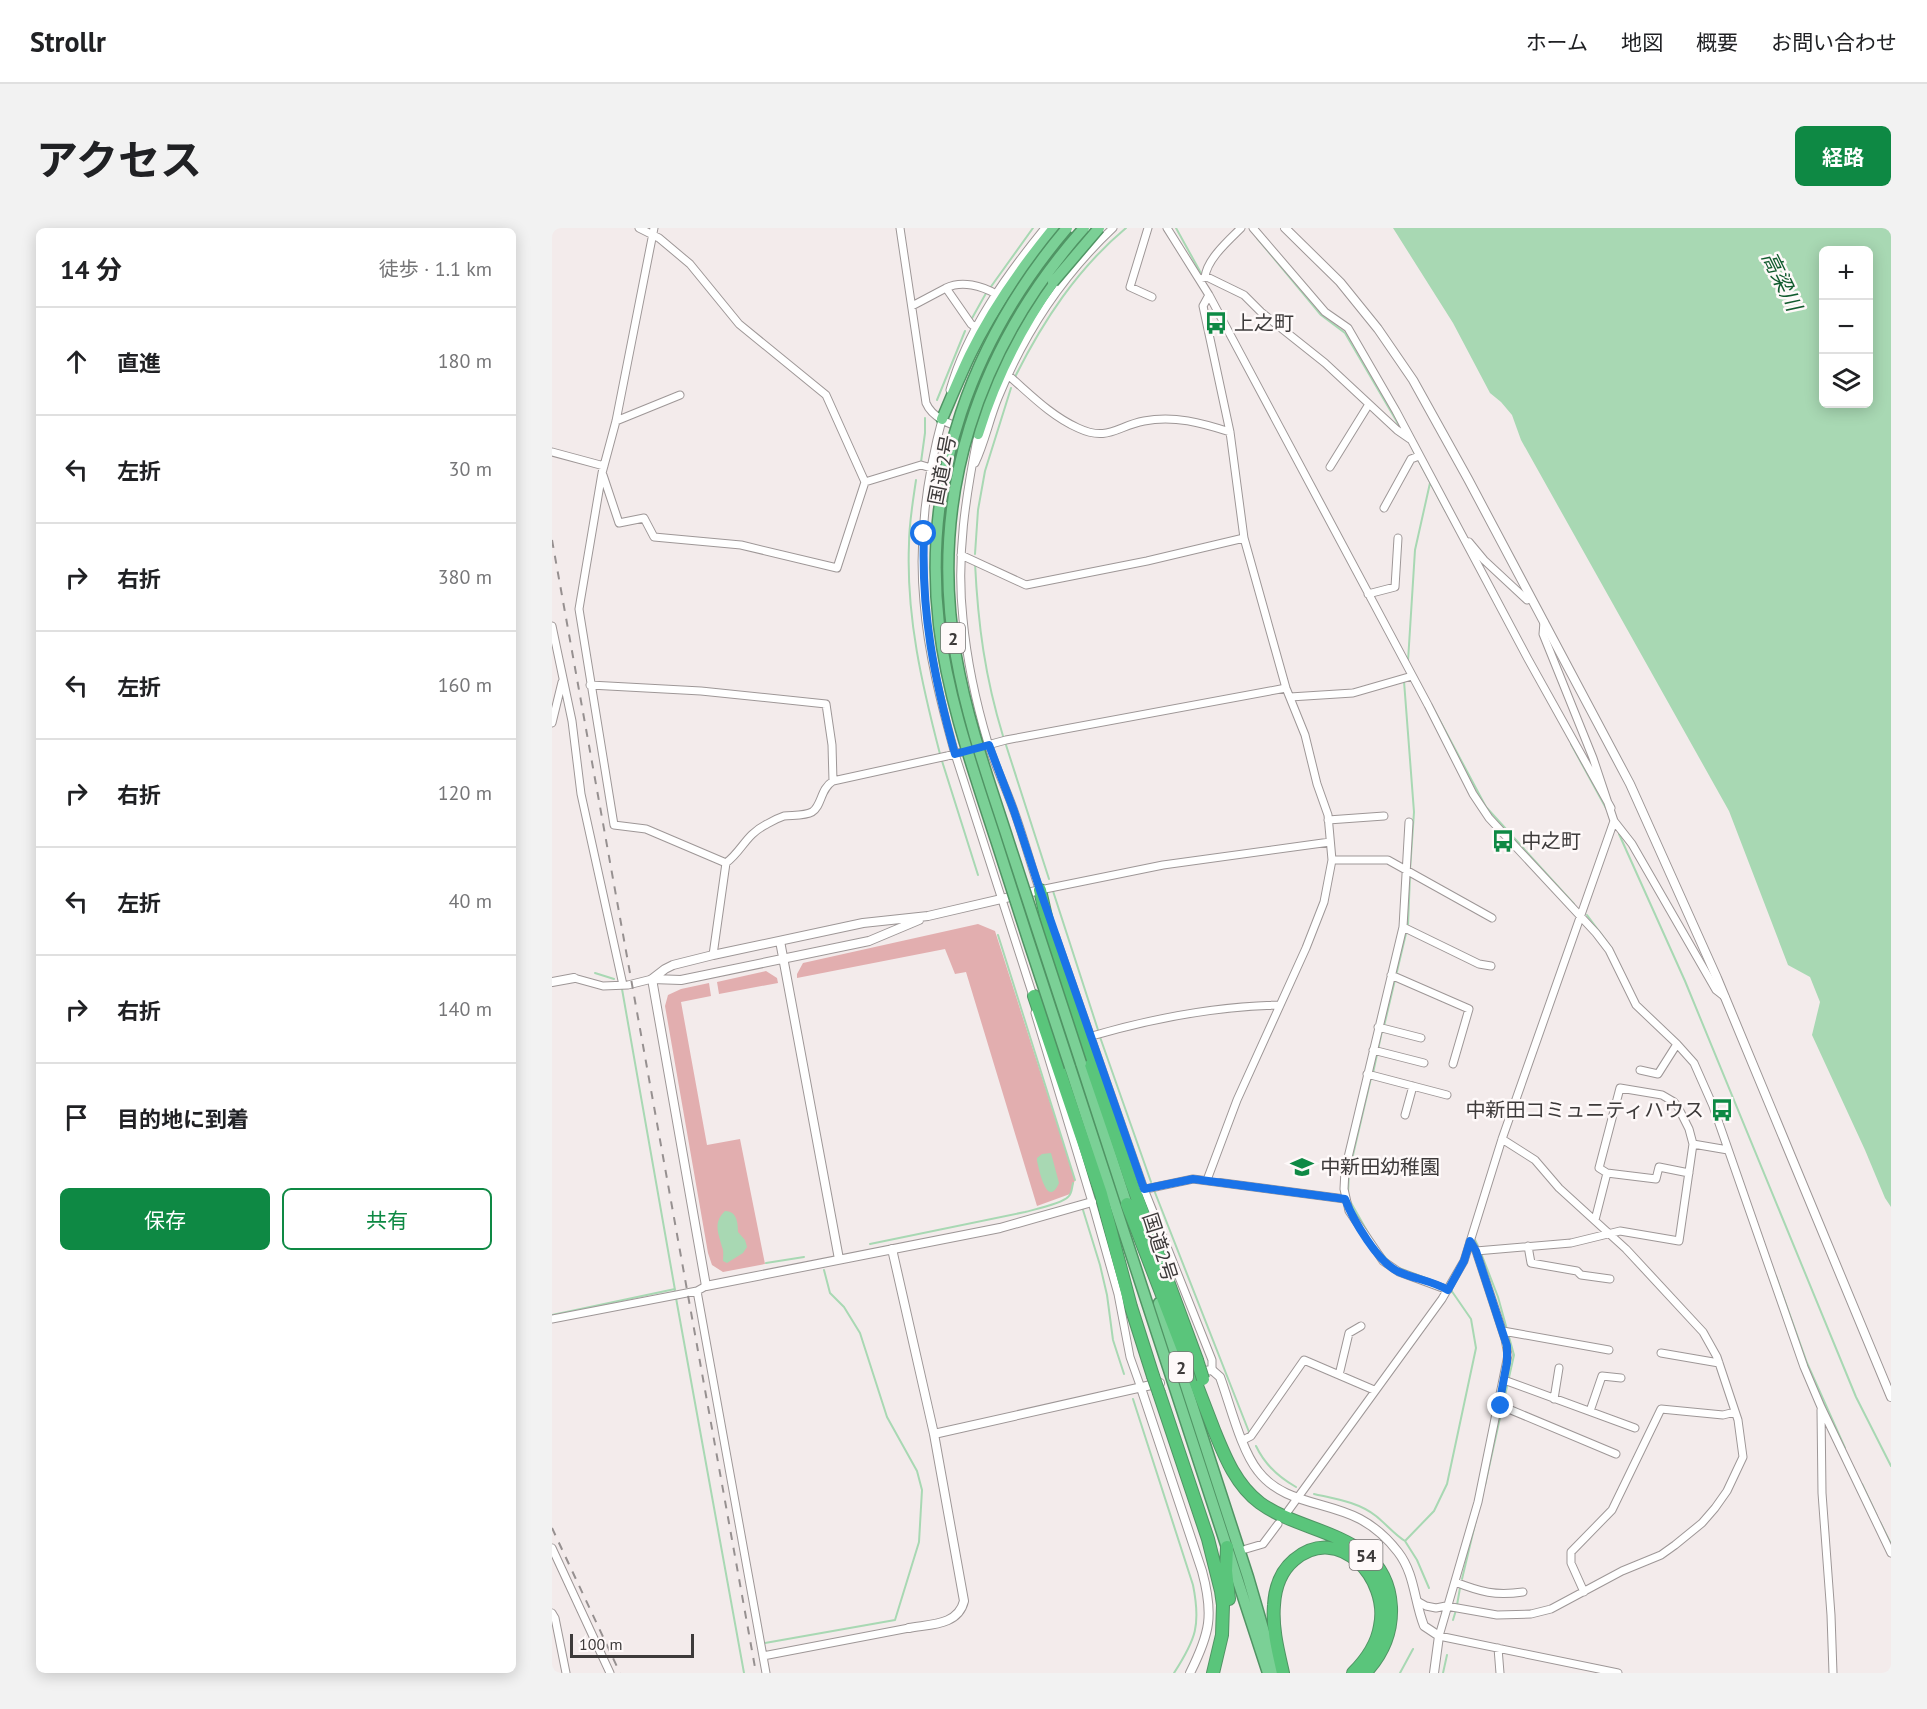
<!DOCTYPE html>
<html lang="ja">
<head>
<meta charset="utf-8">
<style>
  body { margin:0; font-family:"PT Sans","Noto Sans JP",sans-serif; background:#f2f2f2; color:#202124 }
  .controls { position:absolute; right:18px; top:18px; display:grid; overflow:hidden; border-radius:9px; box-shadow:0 3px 15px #0003 }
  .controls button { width:54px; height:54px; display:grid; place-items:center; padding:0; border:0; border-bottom:2px solid #e0e0e0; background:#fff; color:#202124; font:30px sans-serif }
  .scale { position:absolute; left:18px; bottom:15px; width:124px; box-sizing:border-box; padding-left:6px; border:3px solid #3d3a3a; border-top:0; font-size:16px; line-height:21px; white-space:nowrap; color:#3d3a3a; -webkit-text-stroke:4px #fef9f9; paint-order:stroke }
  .stop { position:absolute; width:18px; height:18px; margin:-14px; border:4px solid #1a73e8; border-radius:50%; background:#fff }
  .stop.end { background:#1a73e8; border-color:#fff; box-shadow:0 2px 6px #0008 }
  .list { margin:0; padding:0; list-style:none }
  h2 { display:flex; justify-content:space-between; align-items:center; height:78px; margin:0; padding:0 24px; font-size:26px }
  h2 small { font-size:20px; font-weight:400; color:#757577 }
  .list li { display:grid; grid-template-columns:39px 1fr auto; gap:18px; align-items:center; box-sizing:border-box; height:108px; padding:0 24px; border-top:2px solid #e0e0e0 }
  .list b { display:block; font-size:22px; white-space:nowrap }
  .list em { font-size:20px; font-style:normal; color:#757577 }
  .actions { display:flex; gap:12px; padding:18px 24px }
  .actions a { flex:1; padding:14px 0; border:2px solid #0e8944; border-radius:9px; text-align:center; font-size:21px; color:#0e8944 }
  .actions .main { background:#0e8944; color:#fff }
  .icon { flex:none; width:33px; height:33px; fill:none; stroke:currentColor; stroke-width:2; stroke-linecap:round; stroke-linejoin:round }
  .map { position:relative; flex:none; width:1339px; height:1445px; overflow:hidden; border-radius:9px }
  header { display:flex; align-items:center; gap:36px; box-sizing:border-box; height:84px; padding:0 30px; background:#fff; border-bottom:2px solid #e0e0e0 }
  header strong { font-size:28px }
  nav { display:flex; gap:33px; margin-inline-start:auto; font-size:21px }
  .intro { display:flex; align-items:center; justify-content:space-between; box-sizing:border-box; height:144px; padding:0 36px }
  h1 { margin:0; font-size:42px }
  .button { padding:15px 27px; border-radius:9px; background:#0e8944; color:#fff; font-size:21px; font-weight:700 }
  main { display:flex; gap:36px; padding:0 36px }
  aside { flex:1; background:#fff; border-radius:9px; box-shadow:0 3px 15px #0003 }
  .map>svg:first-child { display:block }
  .green { fill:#e2aeaf }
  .water { fill:#a8d8b3; fill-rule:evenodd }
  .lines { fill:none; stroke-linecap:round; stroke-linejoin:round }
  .stream { stroke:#a8d8b3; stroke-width:2 }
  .minor-casing { stroke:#9e9797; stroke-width:9 }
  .tertiary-casing { stroke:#9e9797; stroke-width:10 }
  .trunk-casing { stroke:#509464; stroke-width:13 }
  .motorway-casing { stroke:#509464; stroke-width:14 }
  .minor { stroke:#fff; stroke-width:7 }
  .tertiary { stroke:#fff; stroke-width:8 }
  .trunk { stroke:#7bd096; stroke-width:10 }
  .motorway { stroke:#5ac57b; stroke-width:12 }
  .rail { stroke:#969090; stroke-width:2; stroke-dasharray:8 8; stroke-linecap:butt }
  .trunk-bridge-casing { stroke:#509464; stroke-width:13; stroke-linecap:butt }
  .motorway-bridge-casing { stroke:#509464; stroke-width:14; stroke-linecap:butt }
  .trunk-bridge { stroke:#7bd096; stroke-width:10 }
  .motorway-bridge { stroke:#5ac57b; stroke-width:12 }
  .route { stroke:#1a73e8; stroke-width:8 }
  .labels { text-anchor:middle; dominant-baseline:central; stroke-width:5; stroke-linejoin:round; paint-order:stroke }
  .shield { fill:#fef9f9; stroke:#777373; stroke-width:1.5 }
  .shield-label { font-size:18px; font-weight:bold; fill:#3d3a3a }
  .poi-label { font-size:20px; fill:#3d3a3a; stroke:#fef9f9; text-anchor:start }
  .street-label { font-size:20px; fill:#3d3a3a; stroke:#fef9f9 }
  .water-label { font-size:21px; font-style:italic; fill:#115b2e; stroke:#fef9f9 }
</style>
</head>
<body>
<header>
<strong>Strollr</strong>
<nav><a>ホーム</a><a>地図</a><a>概要</a><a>お問い合わせ</a></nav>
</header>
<div class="intro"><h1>アクセス</h1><a class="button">経路</a></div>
<main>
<aside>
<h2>14 分<small>徒歩 · 1.1 km</small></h2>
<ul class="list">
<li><svg class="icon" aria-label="ahead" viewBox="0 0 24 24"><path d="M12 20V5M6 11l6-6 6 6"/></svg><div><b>直進</b></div><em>180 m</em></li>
<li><svg class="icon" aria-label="left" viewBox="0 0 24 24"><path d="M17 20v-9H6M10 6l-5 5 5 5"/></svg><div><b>左折</b></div><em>30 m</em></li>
<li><svg class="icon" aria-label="right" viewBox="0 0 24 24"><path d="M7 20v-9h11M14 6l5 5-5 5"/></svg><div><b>右折</b></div><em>380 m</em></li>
<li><svg class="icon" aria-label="left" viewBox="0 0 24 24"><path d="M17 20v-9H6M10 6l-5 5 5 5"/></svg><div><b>左折</b></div><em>160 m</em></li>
<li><svg class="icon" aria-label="right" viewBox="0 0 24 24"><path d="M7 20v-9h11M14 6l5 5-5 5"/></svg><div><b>右折</b></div><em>120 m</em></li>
<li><svg class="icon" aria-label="left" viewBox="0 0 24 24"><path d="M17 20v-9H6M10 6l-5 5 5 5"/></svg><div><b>左折</b></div><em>40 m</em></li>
<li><svg class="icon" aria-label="right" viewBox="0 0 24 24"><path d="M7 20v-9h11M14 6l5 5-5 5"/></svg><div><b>右折</b></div><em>140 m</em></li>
<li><svg class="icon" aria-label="arrive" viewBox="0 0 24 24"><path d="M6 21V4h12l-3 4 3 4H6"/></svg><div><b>目的地に到着</b></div></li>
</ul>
<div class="actions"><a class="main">保存</a><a>共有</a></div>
</aside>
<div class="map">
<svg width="1339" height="1445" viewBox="0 0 1339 1445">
  <rect width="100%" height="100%" fill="#f3ebeb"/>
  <path class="green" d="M426 696 443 703 523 952 518 966 485 978 414 744 403 746 393 721 245 750V746L251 735Z
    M214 743 225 750 226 755 167 766 165 754Z
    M157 755 159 768 129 774 155 917 188 911 213 1036 171 1044 160 1037 156 1025 113 778 116 767 129 761Z"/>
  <path class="water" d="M841 0H1339V979L1333 970 1313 922 1260 807 1268 774 1258 749 1236 737 1177 583 969 212 960 187 949 174 938 165 901 95ZM1316 22V176H1272V22Z
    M499 925 507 955C495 982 487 941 485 933V930L490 926Z
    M173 983C185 983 186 995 186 1004L193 1012 195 1019 191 1025 175 1035 171 1033C171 1028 172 1023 170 1019 166 1004 161 995 173 983Z"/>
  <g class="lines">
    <path class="stream" d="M624 0 650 47
      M705 10 769 87 793 105 848 199
      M419 92 433 67 481 0
      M463 149C491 93 525 41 574 0
      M385 172 413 103
      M861 222 894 284
      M369 234 373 205V190
      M364 252C361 273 357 295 357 316 354 388 370 457 388 526
      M423 326 426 282 433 243 459 160
      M423 335C426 397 433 449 451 508
      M856 433 863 322 878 255
      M852 453 862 584 858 642
      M879 476 934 579 1022 676
      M1019 516 1055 582
      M454 517 497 651
      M390 533 426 647
      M1067 606 1133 753 1304 1169 1339 1238
      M501 663 546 802
      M1035 687 1058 718
      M446 707 523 952
      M43 745 62 751
      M70 761 123 1062
      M832 798 856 697 858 647
      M548 809 599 954
      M821 845 830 803
      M602 962 697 1204
      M796 965 797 944 819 850
      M798 973 819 1010
      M531 982 548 1037 555 1067 561 1112 572 1146
      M923 1012 927 1020
      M318 1016 473 984C484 981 509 976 516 969 520 966 520 959 521 955
      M827 1022 837 1034
      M929 1025 946 1069 962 1127 933 1257
      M214 1035 252 1029
      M847 1040 895 1058
      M1224 1048 1255 1135 1293 1220
      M124 1070 192 1445
      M0 1087 123 1061
      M581 1171 641 1357C649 1397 644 1411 622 1445
      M704 1218C713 1237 726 1249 744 1259
      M1310 1256 1325 1288
      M762 1266C784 1271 806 1274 824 1288 834 1296 843 1307 853 1313
      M1328 1294 1339 1316
      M910 1351 924 1292
      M877 1360 865 1332 853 1313 882 1283 895 1256 924 1120 919 1091 899 1062
      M905 1377 908 1360
      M901 1392 904 1382
      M213 1415 343 1392 367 1314 370 1262 365 1243 335 1189 308 1105 292 1079 278 1065 272 1042
      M848 1445 861 1421
      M891 1445 895 1427"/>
    <g class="minor-casing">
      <path id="minor" d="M87 0 107 10 138 36 187 96 274 167 313 254 369 237 379 240
        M102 0 64 193 50 245 27 381 62 597 94 601 174 635C191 622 193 607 215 596 220 593 226 590 232 588 241 587 253 588 260 584 270 578 268 561 281 553L395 528 454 512 734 460
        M348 0 374 175C382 194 408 199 426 206 414 267 404 328 411 391 415 433 424 475 436 515 443 538 454 560 462 583 472 610 479 638 489 666
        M596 0 578 59 600 69
        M615 0 657 67 876 477 921 566 937 590 1044 705 1057 722 1084 777 1125 816 1142 835 1161 878 1252 1139 1269 1179 1339 1325
        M701 0 773 84 796 100 844 183 976 431 1059 580
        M653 49C655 31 677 12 689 0
        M648 51 655 49 692 67 709 84 773 135 845 202 858 211
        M394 60C410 52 430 58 444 66
        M360 78 394 60 419 96 424 100
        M456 147C478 166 499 188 526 200 556 214 565 198 592 193 622 187 650 195 678 204
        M398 162C415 102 454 48 493 0
        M391 188C375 247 366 312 372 374 376 425 389 476 403 526L482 771
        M64 193 128 167
        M0 224 52 238
        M423 235C433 214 437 192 446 170 472 106 511 47 561 0
        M778 239 817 176
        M51 247 67 295 92 290 102 309 189 317 285 340 313 254
        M832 280 859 231 867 228
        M917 314 932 332 975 372 978 371
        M409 327 474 357 595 333 692 310
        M816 366 843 359 846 310
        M992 394 991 406 1041 530 1062 593 1080 616 1164 762 1173 769
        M0 398 20 493 29 566 71 757
        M38 457 149 463 274 476 280 517 281 553
        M738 469 801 465 860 448
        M0 495 10 454
        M776 592 832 588
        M857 594 851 699 793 942 792 961 797 983 831 1033 847 1044 896 1062
        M780 632H836L940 690
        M488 662 611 637 778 614
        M851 699 927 736 939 738
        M503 707 592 961 660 1132V1142
        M161 727 174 635
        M839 747 917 781 901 836
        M22 750 51 758 76 757 100 751
        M483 785 540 974 566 1066 578 1129 589 1160
        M826 799 869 810
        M540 808C602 790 664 778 728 777
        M821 822 872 835
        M1088 842 1106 846 1125 816
        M815 846 895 867
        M853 887 861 858
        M1141 916 1176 922
        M1055 945 1104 951 1107 939 1137 945
        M655 952 685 872 754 720 772 674 780 632 776 587 765 556 753 507 734 460 692 310 678 204 651 78 657 67
        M589 962 641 951 793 971
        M918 1013 924 1023 953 1111 956 1127 926 1274 887 1408 1066 1445
        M976 1018 979 1035 1025 1043 1029 1047 1058 1051
        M924 1023 1019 1015 1068 1003 1127 1013 1141 916 1137 901 1126 879 1122 874 1110 867 1068 860 1047 940 1055 945 1043 992
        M145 1063 214 1445
        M0 1091 145 1063 154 1058
        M951 1103 1057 1122
        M1109 1125 1167 1135
        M787 1147 797 1105 809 1098
        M952 1152 1083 1200
        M1002 1171 1007 1140
        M947 1177 1064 1226
        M1269 1182 1270 1265 1279 1387 1281 1445
        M1038 1183 1050 1148 1069 1150
        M691 1212 699 1208 752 1132 822 1162
        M736 1283 890 1071 912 1033 950 911 1062 593
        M0 1320 58 1445
        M694 1321 711 1316 726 1296
        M903 1354C929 1364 943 1368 971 1364
        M1032 1364 1019 1335V1324L1060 1282 1109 1181 1171 1187 1183 1184
        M865 1373 874 1378 884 1380 894 1378 945 1387 979 1386 999 1381 1070 1343 1109 1327 1123 1317 1150 1295 1163 1280 1175 1263 1191 1229 1186 1192 1165 1129 1151 1104 1074 1021 1007 960 983 932 950 911
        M0 1385 3 1390 14 1445
        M946 1420 948 1445
        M211 1428 357 1400"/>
    </g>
    <g class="tertiary-casing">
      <path id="tertiary" d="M733 0 788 54 826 101 861 152 916 251 1078 556 1165 750 1339 1169
        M228 713 287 1031
        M100 751 154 1058 448 1000 540 974
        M100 751 113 741 121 737 161 727 311 695 376 688 488 662
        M100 751 129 752 317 713 367 692
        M0 754 22 750
        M340 1021 382 1206 412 1373C406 1398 377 1396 357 1400
        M645 1144 660 1142 668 1149C678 1176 689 1222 706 1243 731 1276 774 1273 808 1291 823 1299 836 1311 846 1324 863 1346 862 1373 872 1398L887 1408 882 1445
        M589 1160 650 1343C662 1387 658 1405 638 1445
        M382 1206 608 1155"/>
    </g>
    <g class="trunk-casing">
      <path id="trunk" d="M390 191C399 170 408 148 418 127 440 81 470 39 502 0
        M426 206C443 151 468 101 501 54
        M529 835 577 983
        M518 839 716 1445
        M607 1075 696 1349 724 1445"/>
    </g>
    <g class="motorway-casing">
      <path id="motorway" d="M488 662 505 737 580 956 645 1132
        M482 768 549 966 579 1079 601 1148
        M575 976 662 1202C673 1229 684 1257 708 1275 753 1308 835 1304 839 1379 840 1404 830 1427 813 1445
        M607 1165 656 1311 669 1363 671 1377 670 1407 661 1445
        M675 1319 674 1343 677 1371
        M731 1445C726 1423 720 1400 722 1377 723 1360 729 1343 742 1332 787 1294 838 1351 828 1398 825 1417 814 1432 801 1445"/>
    </g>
    <use href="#minor" class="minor"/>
    <use href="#tertiary" class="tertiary"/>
    <use href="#trunk" class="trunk"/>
    <use href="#motorway" class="motorway"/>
    <path class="rail" d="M0 312 204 1445
      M0 1300 68 1445"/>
    <g class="trunk-bridge-casing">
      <path id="trunk-bridge" d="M515 0C420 112 370 249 387 397 396 472 422 544 445 615 469 690 493 764 518 839
        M501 54 547 0
        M529 835C505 762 481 688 457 615 437 553 415 492 404 428 376 269 426 119 532 0"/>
    </g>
    <g class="motorway-bridge-casing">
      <path id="motorway-bridge" d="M645 1132 651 1151
        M601 1148 607 1165"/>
    </g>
    <use href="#trunk-bridge" class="trunk-bridge"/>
    <use href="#motorway-bridge" class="motorway-bridge"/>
  </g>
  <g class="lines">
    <path class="route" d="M372 306C369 385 382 450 403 526L437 517 462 583 488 662 592 961 641 951 793 971C801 992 826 1035 847 1044 863 1051 881 1053 896 1062L912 1033 918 1013 924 1023 955 1118V1134L947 1177 949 1178"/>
  </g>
  <defs>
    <g id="bus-bare" transform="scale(1.8)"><path d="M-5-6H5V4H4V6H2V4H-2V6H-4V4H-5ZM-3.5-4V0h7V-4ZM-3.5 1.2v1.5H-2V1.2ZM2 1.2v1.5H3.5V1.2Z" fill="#0e8944" stroke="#fef9f9" stroke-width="2.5" paint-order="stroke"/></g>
    <g id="school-bare" transform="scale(1.8)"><path d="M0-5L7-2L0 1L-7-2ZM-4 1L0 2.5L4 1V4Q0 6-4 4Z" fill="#0e8944" stroke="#fef9f9" stroke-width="2.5" paint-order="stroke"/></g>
  </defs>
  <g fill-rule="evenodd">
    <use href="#bus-bare" x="664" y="95"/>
    <use href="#bus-bare" x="951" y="613"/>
    <use href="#bus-bare" x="1170" y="882"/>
    <use href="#school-bare" x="750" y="939"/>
  </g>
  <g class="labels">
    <g class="shield">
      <rect x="389" y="395" width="24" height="30" rx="4.5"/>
      <rect x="617" y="1124" width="24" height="30" rx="4.5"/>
      <rect x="797.5" y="1312" width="33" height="30" rx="4.5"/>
    </g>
    <g class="shield-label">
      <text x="401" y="410">2</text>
      <text x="629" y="1139">2</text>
      <text x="814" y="1327">54</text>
    </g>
    <g class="poi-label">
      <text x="682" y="95">上之町</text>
      <text x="969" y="613">中之町</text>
      <text x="1152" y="882" text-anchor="end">中新田コミュニティハウス</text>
      <text x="768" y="939">中新田幼稚園</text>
    </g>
    <g class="street-label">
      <text transform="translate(390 242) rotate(-79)">国道2号</text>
      <text transform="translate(608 1019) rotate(72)">国道2号</text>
    </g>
    <g class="water-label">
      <text transform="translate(1230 53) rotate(64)">高梁川</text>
    </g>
  </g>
</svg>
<div class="controls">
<button>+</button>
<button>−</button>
<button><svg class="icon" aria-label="layers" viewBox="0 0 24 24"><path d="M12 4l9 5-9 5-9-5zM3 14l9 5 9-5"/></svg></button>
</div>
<div class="scale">100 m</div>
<div class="stop" style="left:372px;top:306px"></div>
<div class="stop end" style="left:949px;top:1178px"></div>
</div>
</main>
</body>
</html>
